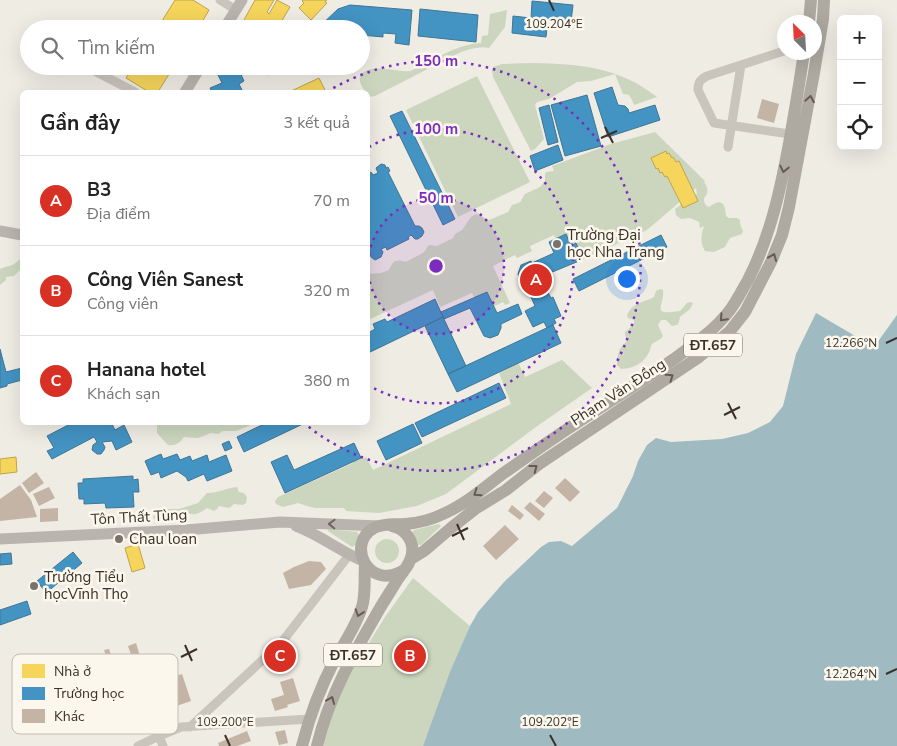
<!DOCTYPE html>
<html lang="vi">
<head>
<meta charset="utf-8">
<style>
  body { margin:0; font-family:"Nunito Sans",sans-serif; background:#f2f2f2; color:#222 }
  .controls { position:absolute; right:15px; top:15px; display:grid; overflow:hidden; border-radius:8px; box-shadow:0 5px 20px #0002 }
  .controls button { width:45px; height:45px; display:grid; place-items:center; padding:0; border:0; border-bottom:1px solid #e0e0e0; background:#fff; color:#222; font:25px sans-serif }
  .compass { position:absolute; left:777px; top:15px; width:45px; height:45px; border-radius:50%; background:#fff; box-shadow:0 5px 20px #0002; rotate:336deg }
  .you { position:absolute; left:626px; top:278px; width:18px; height:18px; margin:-12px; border:4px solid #fff; border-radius:50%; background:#1a73e8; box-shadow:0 0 0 8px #1a73e833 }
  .badge { display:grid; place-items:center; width:32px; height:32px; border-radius:50%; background:#d93025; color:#fff; font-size:16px; font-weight:700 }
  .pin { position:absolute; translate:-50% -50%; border:2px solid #fff; box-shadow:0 1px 5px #0006 }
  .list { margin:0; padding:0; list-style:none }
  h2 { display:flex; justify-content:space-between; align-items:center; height:65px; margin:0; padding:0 20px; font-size:21px }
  h2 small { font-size:16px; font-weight:400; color:#767676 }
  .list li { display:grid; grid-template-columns:32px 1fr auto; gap:15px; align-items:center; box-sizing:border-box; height:90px; padding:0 20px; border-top:1px solid #e0e0e0 }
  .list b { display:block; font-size:19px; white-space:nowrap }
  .list p { margin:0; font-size:16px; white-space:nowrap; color:#767676 }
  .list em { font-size:16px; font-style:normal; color:#767676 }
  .icon { flex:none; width:28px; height:28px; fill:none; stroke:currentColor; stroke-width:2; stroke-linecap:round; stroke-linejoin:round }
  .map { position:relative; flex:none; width:897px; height:746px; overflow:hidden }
  .search { position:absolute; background:#fff; box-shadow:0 5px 20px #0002; left:20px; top:20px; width:350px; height:55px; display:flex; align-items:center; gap:12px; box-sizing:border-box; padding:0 18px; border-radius:28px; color:#767676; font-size:19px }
  .panel { position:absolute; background:#fff; box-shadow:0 5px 20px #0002; left:20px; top:90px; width:350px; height:335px; border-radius:8px }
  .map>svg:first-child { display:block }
  .green { fill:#ccd6be }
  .water { fill:#9fbac1 }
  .homes { fill:#f6d55c; stroke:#bea44d }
  .schools { fill:#4393c3; stroke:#407695 }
  .building { fill:#c3b4a5 }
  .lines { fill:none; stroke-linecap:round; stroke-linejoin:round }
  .street { stroke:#c9c4bc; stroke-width:9 }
  .secondary { stroke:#b9b4ad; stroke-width:11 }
  .primary { stroke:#aea9a1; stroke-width:12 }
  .oneway { stroke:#635c54 }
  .oneway2 { stroke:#6d665e }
  .ticks { fill:none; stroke:#3a322a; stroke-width:2 }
  .ring { fill:none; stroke:#7b2cbf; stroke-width:2.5; stroke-dasharray:2.5 5 }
  .poi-dot { fill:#79736b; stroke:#fbf7ec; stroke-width:2 }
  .labels { text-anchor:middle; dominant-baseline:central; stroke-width:5; stroke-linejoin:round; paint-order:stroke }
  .shield { fill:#fbf7ec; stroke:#746d64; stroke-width:1 }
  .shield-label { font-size:14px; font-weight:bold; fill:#3a322a }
  .poi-label { font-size:15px; fill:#3a322a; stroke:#fbf7ec; text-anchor:start }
  .street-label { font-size:15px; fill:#3a322a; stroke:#fbf7ec }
  .key { fill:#fbf7ec; stroke:#c1bcb2; stroke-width:1 }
  .key-label { font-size:14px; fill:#3a322a }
  .ticks-label { font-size:12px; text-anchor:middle; fill:#3a322a; stroke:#fbf7ec; stroke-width:5; stroke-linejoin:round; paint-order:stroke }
  .centre { fill:#7b2cbf; stroke:#fbf7ec; stroke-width:2.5 }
  .ring-label { font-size:15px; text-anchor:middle; font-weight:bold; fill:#7b2cbf; stroke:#fbf7ec; stroke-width:5; stroke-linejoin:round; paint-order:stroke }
</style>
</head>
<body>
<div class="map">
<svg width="897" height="746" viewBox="0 0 897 746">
  <rect width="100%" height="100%" fill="#efece4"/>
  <path class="green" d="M507 10 505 27 489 48C480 46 470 49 461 52L375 96 369 97 368 96V92H365C363 87 357 80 361 75 371 62 397 73 410 71 414 70 420 66 424 64 442 55 460 44 481 43L482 36 488 35 490 14Z
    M533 63C580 64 619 67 657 97L634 105 632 100 629 95 623 94 615 74 591 81 577 82 549 99 537 102 535 105 544 139 535 149 531 151 493 77 492 71 493 67 502 64Z
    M477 76 530 182 458 217 406 110Z
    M655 132 705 181 704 182C708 187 709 194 704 198 704 203 705 205 709 207 721 198 725 202 726 216L729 218H737L740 220V224L743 231 742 234 730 238 725 247 714 252 705 251C700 243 701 235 704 226L700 228 699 222 690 218 681 219 676 215 675 209 697 194 696 188 647 230 573 264 562 241 557 242 554 235 530 246 532 251 517 258 515 255 493 266 510 303 505 305 503 302 482 312 472 293 440 307 433 290 368 320V274L381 273 389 270C393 260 396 259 406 262 409 260 424 253 424 252 426 249 427 247 429 245L437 246 453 238 455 234 462 230 471 217 476 214 489 220 508 212 512 205C525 201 519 202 525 194L540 187 545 181V174L546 172 554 171 552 166 611 144Z
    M22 258V268L14 276 6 277V280L0 285V269C4 267 11 266 14 264 17 262 18 260 22 258Z
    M660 289 663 290C665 306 649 316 680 311L687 303 690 302 693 303 690 309 680 317 679 322 677 325 672 326 666 320H661L658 325 663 336C660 341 654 341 651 346 650 349 650 352 648 354 643 364 631 369 621 369L617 365C617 358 618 351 622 346 624 344 626 342 627 340L625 335V332L632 326 634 323V320L628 318 627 316C632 302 643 303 654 297L656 291Z
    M562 360 592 388 536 427 446 494 417 506 379 513 346 511 344 508H315L307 506 298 503 283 507 276 504 275 501 278 497 353 463V460L358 455 364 458 366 457 373 470 511 404 499 373 518 362 525 377Z
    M159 423V422L256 423 236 431H223L218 434 211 433 198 438 184 437C180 443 176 446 168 445L157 433V426Z
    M237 487 239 492 244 493 247 497 246 503 243 505 234 504 229 508 219 506 217 509 214 511 207 508C204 510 200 513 196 514 194 515 191 513 188 514 175 519 166 526 153 518L155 514 168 509H179L198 503 207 493C218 493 227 488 237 487Z
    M439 524 441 526 421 545H417L412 533 414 530Z
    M329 529 357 532 359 535 356 545 352 547 328 531Z
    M375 551a12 12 0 1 1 24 0a12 12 0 1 1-24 0Z
    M413 578 470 626 423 746H323L326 730 341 691 354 667 385 617Z"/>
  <path class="water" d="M816 313 874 347 897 315V746H423L450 672 470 626 478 612 504 582 541 547 549 542 561 541 572 546 617 508 633 476 638 461 647 445 656 438 671 442 722 439 748 433 770 422 783 406 796 354Z"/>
  <path class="homes" d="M175 0H193L209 10 198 29H157Z
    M255 0H274L267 12 269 14 277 0 290 7 277 29H261L265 22 262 21 257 29H239Z
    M303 0H327L325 2 327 3 311 20 299 8 304 3 302 1Z
    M134 66H174L158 92H149L126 78Z
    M264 66H286L268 75Z
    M319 78 326 92H289Z
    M666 151 667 154 669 153 672 158 673 157 676 162 679 161 698 201 683 208 667 176 665 177 662 172 660 173 658 168 656 169 651 158Z
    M16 457 17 472 0 474V459Z
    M138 544 145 568 132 572 125 548Z"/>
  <path class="schools" d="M532 1 573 5 571 22 548 20 546 37 512 33 513 16 531 18Z
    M350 5 412 10 409 45 395 43 396 34 383 33V37L361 35V29H321L319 27 338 9Z
    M420 9 478 15 476 42 418 36Z
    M230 66H237L244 81 239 84 243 92H212L210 88 222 83 217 73Z
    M612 87 618 105 625 106 628 109 629 113 655 105 660 120 608 137 594 93Z
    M587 95 601 146 565 156 551 105Z
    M549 105 558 142 548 145 539 108Z
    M402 111 455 219 443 225 390 116Z
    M558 145 563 160 535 171 530 156Z
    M381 164 385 165 386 168 388 167 390 171 388 172 415 226H419L422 228 424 232 422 236 418 239H415L411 235 408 237 409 239 387 250 386 247 381 249 383 252 381 257 375 260 371 257 368 248V174L371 172 373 175 378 173 376 168Z
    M566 234 571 246 576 243 581 254 577 256 579 261 545 275 553 278 550 285 543 283 551 298 553 297 561 316 554 319 556 323 547 328 544 322 533 327 525 311 535 306 525 284 523 285 518 274 521 265 531 261 532 263 554 253 549 242Z
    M661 235 667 247 579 291 573 279Z
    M487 292 497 313 518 304 522 314 501 324V328L498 335 490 338 484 336 470 308 444 319 441 312Z
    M435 299 443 317 368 353V333L375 329 373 324 385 319 387 322Z
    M443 317 466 366 448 374 425 326Z
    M553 325 561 343 457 392 448 374Z
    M0 349 6 372 22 368V380L7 384V386L0 388Z
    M499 383 506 398 422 437 415 423Z
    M74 422H111L115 430 124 425 132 442 116 450 112 441 102 442 105 447 104 450 101 454H97L92 450 93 445 97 442 94 437 52 459 47 451 54 448 47 436Z
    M268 422H307L244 452 237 437Z
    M413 424 422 443 386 460 377 441Z
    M229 441 232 448 225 451 222 444Z
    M354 443 361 458 285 493 271 462 287 455 294 470Z
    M161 454 163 459 177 454 180 460 190 456 192 461 207 455 209 462 226 455 232 471 207 481 204 474 188 481 186 477 177 471 161 478 159 472 151 475 145 461Z
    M133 476V480L138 479 139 492H133L134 507 106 508 105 503 84 504V499H79L78 483H83V479Z
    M73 552 82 563 46 593 37 581Z
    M11 553 12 564 0 565V554Z
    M27 601 31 614 0 625V610Z"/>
  <path class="building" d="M762 99 779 104 774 123 757 118Z
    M36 472 44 483 29 493 22 483Z
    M565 478 580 492 570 502 555 488Z
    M20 485 31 500 37 517 0 521V499Z
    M49 487 55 498 39 506 33 494Z
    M544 491 553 498 544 508 535 501Z
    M530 502 545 514 539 521 524 508Z
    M512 505 524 515 520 520 508 511Z
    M58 508V521L40 522V509Z
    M505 525 519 539 496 560 483 546Z
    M309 561 321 562 326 569 311 585 289 589 283 573 294 567Z
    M136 643 143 666 136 669 128 646Z
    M109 649 114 664 109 665 104 650Z
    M182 674 191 701 150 715 142 687Z
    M293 678 300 701 287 705 288 707 275 711 271 699 284 695 280 682Z
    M285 730 288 743 279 745 275 732Z
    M247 731 251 741 237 746H219L218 743Z"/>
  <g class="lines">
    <path class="street" d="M220 0 236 10
      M784 51 707 76C700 80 698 82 698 90L714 123 790 134
      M85 66 135 92
      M728 147 741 65
      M190 727 282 642 349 555
      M159 736 163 746
      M138 746 159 736 181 727 309 719"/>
    <path class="secondary" d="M224 29 242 0
      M185 92 201 66
      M0 231 22 235
      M296 526C320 535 340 551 363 561
      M0 539 186 530 280 522 380 526"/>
    <path class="primary" d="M809 22 811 0
      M411 559 424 551 451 528 475 509 506 490 539 464 699 357 730 331 745 312 771 262 782 235 789 207 814 73 823 19 824 0
      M404 570C369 592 345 544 374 528 384 523 395 525 405 524 418 523 431 520 443 514 464 505 483 489 501 475 524 459 546 443 569 428 604 405 639 383 674 359 693 345 715 330 730 310 737 301 742 290 748 280 771 235 781 187 790 138 795 109 800 81 804 52
      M302 746C310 714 320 688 335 659 345 642 356 626 362 607 366 594 364 579 365 565
      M317 746C329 696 354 653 380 608 386 598 392 589 398 579 403 571 411 564 412 553 414 540 404 528 392 526"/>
  </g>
  <defs><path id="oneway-chevron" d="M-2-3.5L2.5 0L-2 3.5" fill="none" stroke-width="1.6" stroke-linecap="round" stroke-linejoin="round" transform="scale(1.25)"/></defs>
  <g class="oneway">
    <use href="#oneway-chevron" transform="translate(810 99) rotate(-80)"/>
    <use href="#oneway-chevron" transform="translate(784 169) rotate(102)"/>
    <use href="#oneway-chevron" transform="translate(773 257) rotate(-68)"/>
    <use href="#oneway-chevron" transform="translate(723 318) rotate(133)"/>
    <use href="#oneway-chevron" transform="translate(670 377) rotate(-35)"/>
    <use href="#oneway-chevron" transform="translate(534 468) rotate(-37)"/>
    <use href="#oneway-chevron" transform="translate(477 493) rotate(145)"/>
    <use href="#oneway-chevron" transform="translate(359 613) rotate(109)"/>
    <use href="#oneway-chevron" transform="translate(331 700) rotate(-67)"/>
  </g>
  <use class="oneway2" href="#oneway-chevron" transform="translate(332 524) rotate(-178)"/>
  <path class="ticks" d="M549 0 554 11M605 127 613 143M601 138 617 131M886 343 897 338M728 403 736 419M724 415 740 407M457 524 464 540M452 536 468 528M185 645 192 661M181 657 197 649M886 674 897 669M225 735 230 746M550 735 556 746"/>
  <circle cx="436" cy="266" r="68" fill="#7b2cbf" fill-opacity=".12"/>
  <g class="ring">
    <circle cx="436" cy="266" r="68"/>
    <path d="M369 147A137 137 0 1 1 368 385"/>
    <path d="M327 92A205 205 0 1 1 304 423"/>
  </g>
  <g class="poi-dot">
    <circle cx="557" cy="244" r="5"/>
    <circle cx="119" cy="539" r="5"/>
    <circle cx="34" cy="586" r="5"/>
  </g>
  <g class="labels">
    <g class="shield">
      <rect x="684" y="333.5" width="58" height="23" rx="4"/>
      <rect x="324" y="643.5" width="58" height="23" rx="4"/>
    </g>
    <g class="shield-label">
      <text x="713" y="345">ĐT.657</text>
      <text x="353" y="655">ĐT.657</text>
    </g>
    <g class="poi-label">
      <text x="567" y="235">Trường Đại<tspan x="567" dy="17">học Nha Trang</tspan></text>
      <text x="129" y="539">Chau loan</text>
      <text x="44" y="577">Trường Tiểu<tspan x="44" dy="17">họcVĩnh Thọ</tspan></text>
    </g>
    <g class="street-label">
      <text transform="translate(618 392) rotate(-33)">Phạm Văn Đồng</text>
      <text transform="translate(139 517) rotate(-3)">Tôn Thất Tùng</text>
    </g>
  </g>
  <rect x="12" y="654" width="166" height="80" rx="8" class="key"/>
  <rect x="22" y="664" width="23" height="14" fill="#f6d55c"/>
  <rect x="22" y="687" width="23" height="13" fill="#4393c3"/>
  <rect x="22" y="709" width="23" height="14" fill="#c3b4a5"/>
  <g class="key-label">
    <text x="54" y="676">Nhà ở</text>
    <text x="54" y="698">Trường học</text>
    <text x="54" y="721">Khác</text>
  </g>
  <g class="ticks-label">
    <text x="554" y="28">109.204°E</text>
    <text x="851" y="347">12.266°N</text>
    <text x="851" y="678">12.264°N</text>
    <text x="225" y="726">109.200°E</text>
    <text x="550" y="726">109.202°E</text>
  </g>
  <circle cx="436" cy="266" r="8" class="centre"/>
  <g class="ring-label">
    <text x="436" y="66">150 m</text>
    <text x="436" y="134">100 m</text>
    <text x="436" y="203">50 m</text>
  </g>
</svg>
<div class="controls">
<button>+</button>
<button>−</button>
<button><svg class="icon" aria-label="locate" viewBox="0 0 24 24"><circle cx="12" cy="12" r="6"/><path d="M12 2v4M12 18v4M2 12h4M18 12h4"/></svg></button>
</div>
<svg class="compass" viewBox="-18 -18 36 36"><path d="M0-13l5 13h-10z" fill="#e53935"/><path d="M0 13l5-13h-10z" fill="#767676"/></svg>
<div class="you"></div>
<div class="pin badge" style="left:536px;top:280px">A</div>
<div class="pin badge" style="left:410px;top:656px">B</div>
<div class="pin badge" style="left:280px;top:656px">C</div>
<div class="search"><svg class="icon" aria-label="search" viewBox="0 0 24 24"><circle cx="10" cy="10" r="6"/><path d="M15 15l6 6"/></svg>Tìm kiếm</div>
<section class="panel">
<h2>Gần đây<small>3 kết quả</small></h2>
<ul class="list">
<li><span class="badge">A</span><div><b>B3</b><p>Địa điểm</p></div><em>70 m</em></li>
<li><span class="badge">B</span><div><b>Công Viên Sanest</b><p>Công viên</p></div><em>320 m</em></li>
<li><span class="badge">C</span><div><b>Hanana hotel</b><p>Khách sạn</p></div><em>380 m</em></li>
</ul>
</section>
</div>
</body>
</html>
